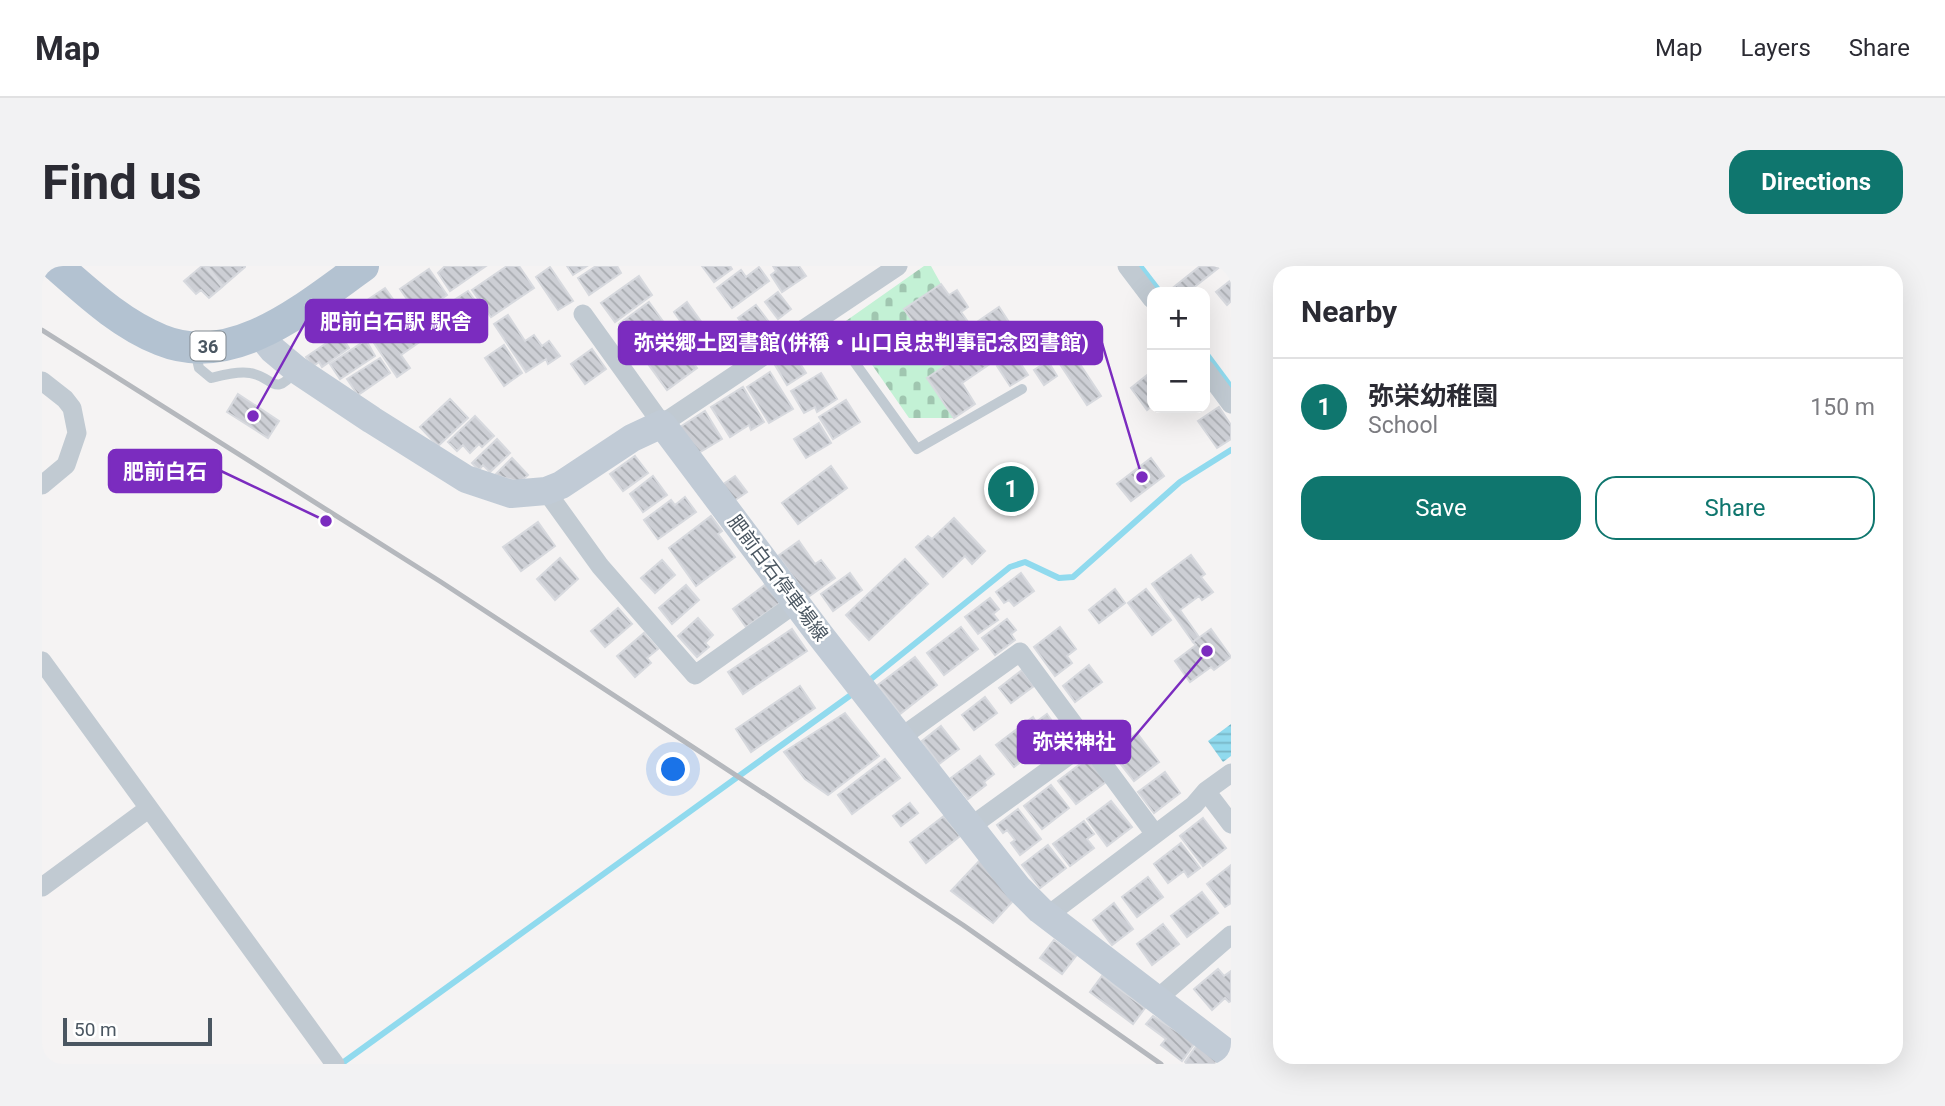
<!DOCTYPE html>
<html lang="en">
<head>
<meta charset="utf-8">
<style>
  body { margin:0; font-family:Roboto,"Noto Sans JP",sans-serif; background:#f2f2f3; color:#2b2b33 }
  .controls { position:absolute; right:21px; top:21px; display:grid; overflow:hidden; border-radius:14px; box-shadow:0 7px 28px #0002 }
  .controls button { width:63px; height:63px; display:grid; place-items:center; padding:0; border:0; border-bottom:2px solid #e1e1e2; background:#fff; color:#2b2b33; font:35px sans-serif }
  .scale { position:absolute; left:21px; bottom:18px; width:149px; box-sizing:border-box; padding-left:7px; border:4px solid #4a5661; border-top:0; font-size:19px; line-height:24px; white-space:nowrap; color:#4a5661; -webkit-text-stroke:5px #fff; paint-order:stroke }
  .you { position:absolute; left:632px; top:504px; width:24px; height:24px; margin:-18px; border:5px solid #fff; border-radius:50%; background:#1a73e8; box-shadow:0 0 0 10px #1a73e833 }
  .badge { display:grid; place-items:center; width:46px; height:46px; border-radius:50%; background:#0f766e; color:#fff; font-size:23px; font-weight:700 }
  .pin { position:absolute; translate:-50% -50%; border:4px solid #fff; box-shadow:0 2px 7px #0006 }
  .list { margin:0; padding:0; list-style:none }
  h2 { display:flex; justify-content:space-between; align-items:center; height:91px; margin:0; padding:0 28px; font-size:30px }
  h2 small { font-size:23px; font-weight:400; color:#7c7c81 }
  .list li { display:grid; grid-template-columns:46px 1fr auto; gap:21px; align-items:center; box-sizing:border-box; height:98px; padding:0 28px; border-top:2px solid #e1e1e2 }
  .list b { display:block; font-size:26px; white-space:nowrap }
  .list p { margin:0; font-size:23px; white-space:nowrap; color:#7c7c81 }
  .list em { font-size:23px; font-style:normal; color:#7c7c81 }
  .actions { display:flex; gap:14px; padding:21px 28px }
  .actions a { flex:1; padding:16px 0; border:2px solid #0f766e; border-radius:21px; text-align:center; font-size:24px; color:#0f766e }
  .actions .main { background:#0f766e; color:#fff }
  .map { position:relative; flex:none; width:1189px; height:798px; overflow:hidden; border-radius:21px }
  header { display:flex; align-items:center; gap:42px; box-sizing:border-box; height:98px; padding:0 35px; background:#fff; border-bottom:2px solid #e1e1e2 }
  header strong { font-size:33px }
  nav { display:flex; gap:38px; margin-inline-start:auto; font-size:24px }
  .intro { display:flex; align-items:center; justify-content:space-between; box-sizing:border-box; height:168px; padding:0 42px }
  h1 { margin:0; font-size:49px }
  .button { padding:18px 32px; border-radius:21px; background:#0f766e; color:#fff; font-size:24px; font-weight:700 }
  main { display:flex; gap:42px; padding:0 42px }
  aside { flex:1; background:#fff; border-radius:21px; box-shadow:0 7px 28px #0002 }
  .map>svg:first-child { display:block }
  .cemetery { fill:url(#cemetery-stones) }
  .water { fill:url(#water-rules) }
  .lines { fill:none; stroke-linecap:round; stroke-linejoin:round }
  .stream { stroke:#90daee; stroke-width:6 }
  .building { fill:url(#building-back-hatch); stroke:#d7d9de; stroke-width:2 }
  .service { stroke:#c1cad2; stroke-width:10 }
  .minor { stroke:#c1cad2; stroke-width:19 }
  .secondary { stroke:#c1cbd6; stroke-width:28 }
  .primary { stroke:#b3c2d1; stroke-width:32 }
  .rail { stroke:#b5b8bd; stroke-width:5 }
  .labels { text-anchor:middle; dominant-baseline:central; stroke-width:5; stroke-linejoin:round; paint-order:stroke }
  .shield { fill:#fff; stroke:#808990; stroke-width:2 }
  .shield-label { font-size:18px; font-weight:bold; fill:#4a5661 }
  .street-label { font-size:19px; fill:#4a5661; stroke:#fff }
  .leader { fill:none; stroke:#7b2cbf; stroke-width:2.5 }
  .callout-dot { fill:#7b2cbf; stroke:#fff; stroke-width:2.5 }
  .callout { fill:#7b2cbf; stroke:#7b2cbf; stroke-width:2.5 }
  .callout-label { font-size:21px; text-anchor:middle; font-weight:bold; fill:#fff }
</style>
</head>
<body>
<header>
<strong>Map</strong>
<nav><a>Map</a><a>Layers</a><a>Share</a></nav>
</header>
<div class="intro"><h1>Find us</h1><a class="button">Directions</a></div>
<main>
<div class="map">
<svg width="1189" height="798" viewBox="0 0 1189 798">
  <defs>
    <pattern id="cemetery-stones" width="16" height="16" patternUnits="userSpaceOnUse" patternTransform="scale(1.75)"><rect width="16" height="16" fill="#c3f1d5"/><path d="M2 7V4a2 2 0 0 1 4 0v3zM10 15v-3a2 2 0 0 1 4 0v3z" fill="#a0c6b0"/></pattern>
    <pattern id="water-rules" width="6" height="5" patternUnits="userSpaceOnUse" patternTransform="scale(1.75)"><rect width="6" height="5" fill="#90daee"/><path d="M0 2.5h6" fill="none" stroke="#78b4c4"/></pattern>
    <pattern id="building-back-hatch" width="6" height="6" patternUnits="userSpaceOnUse" patternTransform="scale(1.75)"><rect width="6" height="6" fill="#cdcfd5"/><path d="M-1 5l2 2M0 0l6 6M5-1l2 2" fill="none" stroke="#a8abb0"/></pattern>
  </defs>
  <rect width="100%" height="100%" fill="#f5f3f3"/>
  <path class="cemetery" d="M882 0H889L899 18 862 43 887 80 896 74 910 95 885 112 912 152H867L801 57Z"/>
  <path class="water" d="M1189 458V490L1181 496 1166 475Z"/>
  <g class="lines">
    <path class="stream" d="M1098 0 1118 26
      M1163 86 1189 121
      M824 417 968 301 983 296 1017 312 1031 311 1138 216 1189 184
      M299 798 813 426"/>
  </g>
  <path class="building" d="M160 0H163L180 21 167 32 159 24 154 28 142 15Z
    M165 0H203V1L181 20Z
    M403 0H444L408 25 396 7Z
    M465 0H477L492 22 449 51 430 24Z
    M525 0H545L531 9Z
    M554 0H575L579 7 547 29 536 12Z
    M660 0H688L690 3 672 16Z
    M731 0H757L764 10 740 26 729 9 734 5Z
    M1158 0H1179L1146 26 1127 25Z
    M508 1 531 35 516 44 494 11Z
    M717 1 727 15 690 42 675 22 699 4 704 11Z
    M387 3 405 29 376 49 358 23Z
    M597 10 610 29 573 56 559 37Z
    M1189 14V35L1185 39 1174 26Z
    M899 18 907 29 915 24 926 41 919 46 929 60 957 41 980 76 920 117 933 138 912 152 885 112 910 95 896 74 888 80 862 43Z
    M343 22 358 43 323 66 309 45Z
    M426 25 435 37 418 48 409 36Z
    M736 26 749 43 736 53 723 36Z
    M607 36 655 102 625 124 577 58Z
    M645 36 671 72 657 82 632 46Z
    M714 39 733 64 714 77 696 52Z
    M466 49 483 75 492 69 500 80 507 75 518 90 506 98 504 93 484 106 452 58Z
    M363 51 379 75 359 89 368 102 355 111 330 74Z
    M298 68 307 82 280 101 277 96 270 101 264 91Z
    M992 70 1005 90 992 98 978 78Z
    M324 74 333 90 298 113 288 98Z
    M1022 74 1059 130 1045 139 1008 83Z
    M462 79 480 107 462 120 443 92Z
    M550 83 564 103 543 118 529 98Z
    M752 88 764 107 745 119 733 99Z
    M973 89 986 109 968 120 955 100Z
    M338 92 348 107 316 129 305 113Z
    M1006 95 1015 110 1002 119 992 104Z
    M1110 105V140L1105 144 1089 122Z
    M728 106 751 143 727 157 705 121Z
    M779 107 795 133 775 146 773 141 762 147 749 125Z
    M701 121 722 156 709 164 707 159 688 171 669 141Z
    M196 128 237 155 226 172 185 146Z
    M408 133 426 152 396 180 378 161Z
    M804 134 818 156 791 173 777 151Z
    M1177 141 1189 159V173L1175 182 1156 155Z
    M663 145 680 173 655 188 638 161Z
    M433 150 452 170 440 181 437 178 428 187 421 179 415 185 406 176Z
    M777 157 789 177 764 192 752 173Z
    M455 173 468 187 448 206 441 199 437 204 430 197Z
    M593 190 606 207 581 225 568 208Z
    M470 192 486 209 478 216 453 209Z
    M1109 192 1122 210 1089 235 1075 218Z
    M789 200 805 222 756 258 740 237Z
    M611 210 625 229 601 246 588 228Z
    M693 210 705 226 692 235 680 219Z
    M643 231 654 246 616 273 602 254 629 234 633 239Z
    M669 250 680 265 676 268 693 291 654 320 627 282Z
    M912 252 943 285 930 298 923 290 901 311 874 281 886 270 890 273Z
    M496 256 513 280 479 305 461 281Z
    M757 275 773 298 779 294 793 312 766 331 736 290Z
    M1149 289 1163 308 1159 311 1171 326 1160 334 1157 330 1138 344 1157 371 1151 376 1110 318Z
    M518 292 536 313 513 334 495 313Z
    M863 293 886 318 827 374 804 349Z
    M620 294 633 309 613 327 599 312Z
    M808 307 820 324 791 345 779 328Z
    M979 307 992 325 972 340 967 334 962 337 954 326Z
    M724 318 738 337 704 361 691 343Z
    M644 319 657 334 630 358 617 342Z
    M1073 323 1083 337 1057 357 1047 344Z
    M1104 323 1129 354 1110 369 1086 337Z
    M948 332 957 343 951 348 956 354 936 368 923 351Z
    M576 342 590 358 563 381 549 365Z
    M656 352 671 369 663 377 667 381 655 391 636 370Z
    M965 353 974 364 969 368 973 374 953 389 940 372Z
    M919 361 936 383 902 409 885 387Z
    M1018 361 1034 383 1025 390 1030 397 1013 410 992 381Z
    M750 363 765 385 701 428 686 406Z
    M1169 363 1189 391 1172 404 1169 401 1148 416 1133 395 1154 379 1151 376Z
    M602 367 616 383 605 392 609 397 593 411 575 390Z
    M873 391 895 419 858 448 836 419Z
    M1047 399 1060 416 1033 436 1021 420Z
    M980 404 992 420 969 437 957 422Z
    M758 420 773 442 709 486 694 463Z
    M943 431 955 447 932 464 920 449Z
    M803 447 837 490 786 529 763 513 742 486Z
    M1005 448 1018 466 972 501 954 479 991 451 994 456Z
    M899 460 917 483 897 498 880 475Z
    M1095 467 1117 496 1092 515 1069 486Z
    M938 490 952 508 942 516 944 519 926 533 909 512Z
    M1046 492 1064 516 1034 538 1016 515Z
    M843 493 858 512 810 548 796 529Z
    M1123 506 1138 527 1112 547 1096 526Z
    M1009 519 1027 542 1000 563 982 540Z
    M1069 535 1090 561 1065 580 1045 553Z
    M868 537 876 547 859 560 851 550Z
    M976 543 999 573 978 589 969 577 973 574 965 564 961 567 955 559Z
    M902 550 918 570 884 597 868 576Z
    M1161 552 1184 582 1161 600 1138 570Z
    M1042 555 1052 568 1045 573 1052 582 1028 600 1011 578Z
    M1139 577 1158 602 1146 611 1142 605 1126 617 1112 598Z
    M1006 579 1024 602 998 622 980 599Z
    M939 593 971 635 951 657 909 625Z
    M1189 599V637L1183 641 1165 618Z
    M1106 611 1121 631 1095 651 1080 631Z
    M1160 626 1176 647 1145 671 1129 650Z
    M1072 637 1091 663 1070 679 1051 654Z
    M1121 658 1137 678 1110 699 1095 678Z
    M1012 674 1034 690 1020 708 998 692Z
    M1176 703 1182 710 1189 705V735L1187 736 1183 732 1170 744 1152 723Z
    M1060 710 1103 742 1091 758 1048 726Z
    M1111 750 1153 777 1140 795 1119 779 1124 773 1104 758Z
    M1155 779 1176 794 1173 798H1145L1143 796Z"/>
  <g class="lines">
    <path class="service" d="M780 51 875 183 980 123
      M153 85 157 102 169 112C181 109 196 105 208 107 231 110 232 133 254 104"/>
    <path class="minor" d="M1085 0 1110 33
      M541 48 620 158 856 0
      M1163 103 1189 138
      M0 115 23 133 30 142 35 167 24 199 0 219
      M504 225 558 300 653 409 754 337
      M0 395 293 798
      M858 472 978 386 1113 568
      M1164 525 1189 558
      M928 561 1044 477
      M0 621 106 543
      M1005 650 1152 539 1164 525 1189 507
      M1115 733 1189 669"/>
    <path class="secondary" d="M217 67 231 84 255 104 330 154 424 213 469 228 504 225 519 219 590 172 620 158 778 369 976 622 998 644 1189 790"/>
    <path class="primary" d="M15 0C47 28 79 58 119 74 192 104 266 39 321 0"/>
    <path class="rail" d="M0 64 399 316 779 565 921 659 1119 798"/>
  </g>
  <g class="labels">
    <rect class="shield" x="148.5" y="65.5" width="35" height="29" rx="5"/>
    <g class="shield-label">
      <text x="166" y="80">36</text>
    </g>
    <g class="street-label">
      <text transform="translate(736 312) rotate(53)">肥前白石停車場線</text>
    </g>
  </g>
  <path class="leader" d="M211 150L264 55M1100 211L1060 77M284 255L179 205M1165 385L1088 476"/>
  <g class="callout-dot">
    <circle cx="211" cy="150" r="7"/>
    <circle cx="1100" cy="211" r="7"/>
    <circle cx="284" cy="255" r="7"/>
    <circle cx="1165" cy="385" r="7"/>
  </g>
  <g class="callout">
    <rect x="264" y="34" width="181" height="42" rx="7"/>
    <rect x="577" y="56" width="483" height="42" rx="7"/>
    <rect x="67" y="184" width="112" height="42" rx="7"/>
    <rect x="976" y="455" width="112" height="42" rx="7"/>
  </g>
  <g class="callout-label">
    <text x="354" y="63">肥前白石駅 駅舎</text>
    <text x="819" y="84">弥栄郷土図書館(併稱・山口良忠判事記念図書館)</text>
    <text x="123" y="213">肥前白石</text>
    <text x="1032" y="483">弥栄神社</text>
  </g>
</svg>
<div class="controls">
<button>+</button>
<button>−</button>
</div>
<div class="scale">50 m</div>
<div class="you"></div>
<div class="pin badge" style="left:969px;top:223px">1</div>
</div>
<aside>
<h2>Nearby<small></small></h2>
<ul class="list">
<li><span class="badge">1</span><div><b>弥栄幼稚園</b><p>School</p></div><em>150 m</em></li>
</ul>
<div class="actions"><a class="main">Save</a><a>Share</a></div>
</aside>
</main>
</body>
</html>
